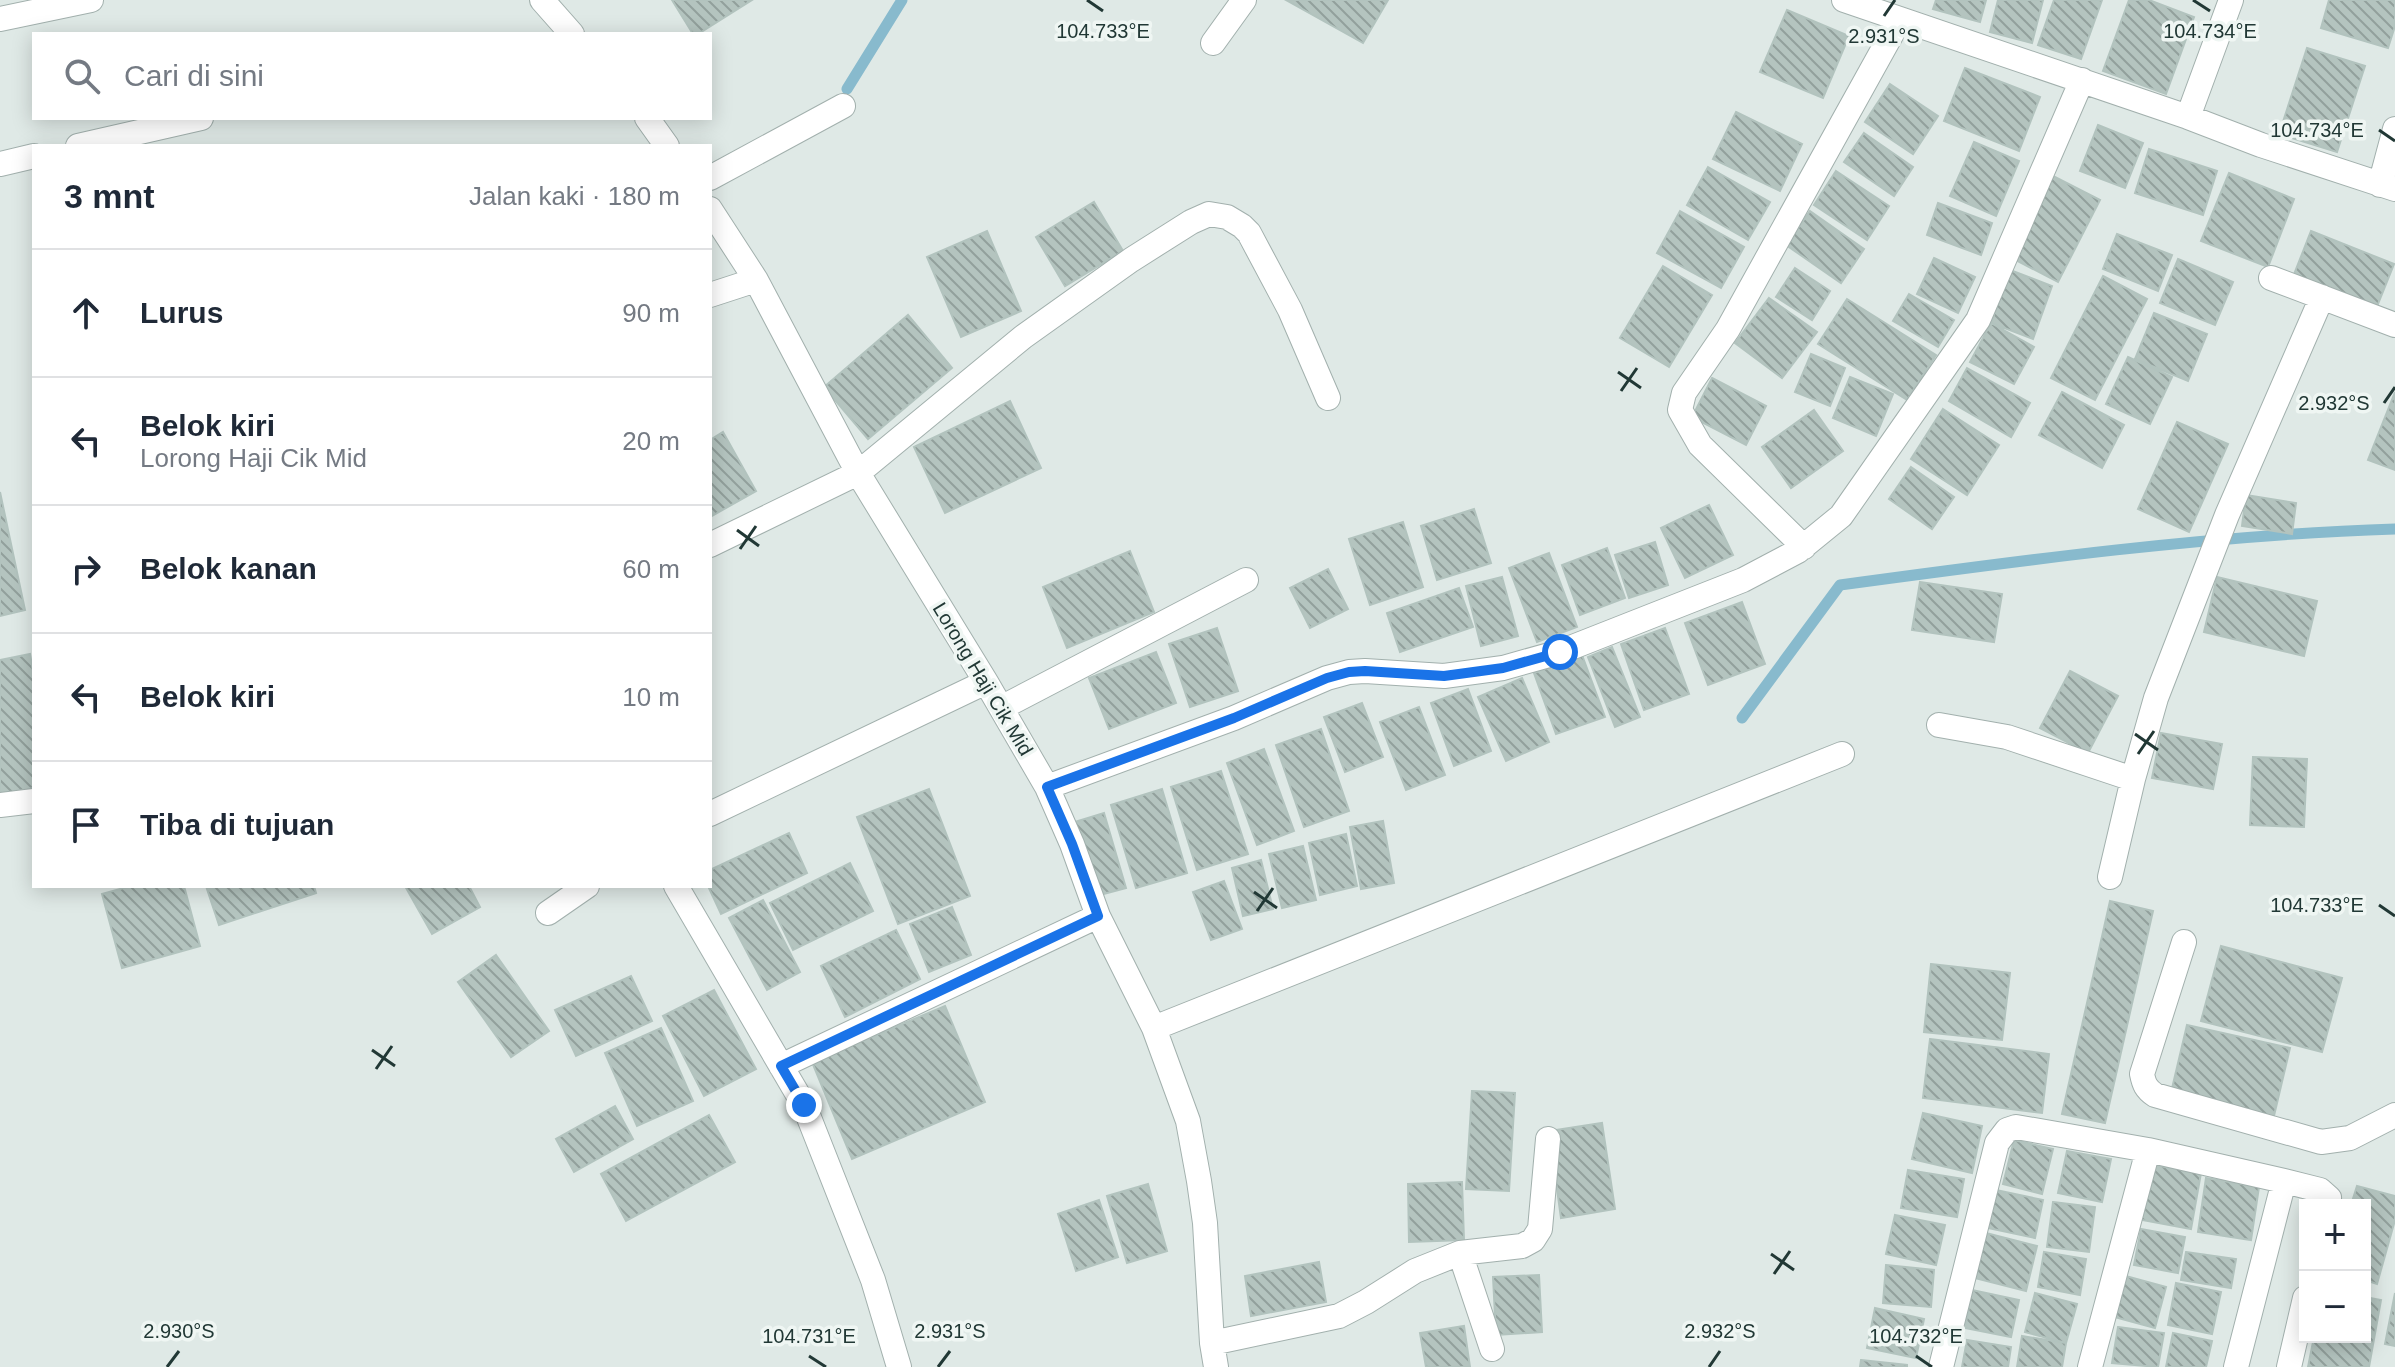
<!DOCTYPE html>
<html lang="id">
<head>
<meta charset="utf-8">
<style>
  body { margin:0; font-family:Helvetica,sans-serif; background:#f6f6f7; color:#1f2937 }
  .controls { position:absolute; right:24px; bottom:24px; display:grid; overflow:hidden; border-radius:0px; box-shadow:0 4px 20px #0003 }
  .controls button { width:72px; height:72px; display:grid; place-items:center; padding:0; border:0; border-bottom:2px solid #e0e1e3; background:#fff; color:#1f2937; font:40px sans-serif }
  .stop { position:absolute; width:24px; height:24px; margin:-18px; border:6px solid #1a73e8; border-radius:50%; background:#fff }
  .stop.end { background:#1a73e8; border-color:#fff; box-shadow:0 2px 8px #0008 }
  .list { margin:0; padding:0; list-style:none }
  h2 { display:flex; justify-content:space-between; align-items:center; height:104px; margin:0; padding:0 32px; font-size:34px }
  h2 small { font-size:26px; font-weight:400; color:#747a83 }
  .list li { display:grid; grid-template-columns:52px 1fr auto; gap:24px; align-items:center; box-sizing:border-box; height:128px; padding:0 32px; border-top:2px solid #e0e1e3 }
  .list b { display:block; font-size:30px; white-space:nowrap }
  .list p { margin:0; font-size:26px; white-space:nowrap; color:#747a83 }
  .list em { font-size:26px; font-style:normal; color:#747a83 }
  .icon { flex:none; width:44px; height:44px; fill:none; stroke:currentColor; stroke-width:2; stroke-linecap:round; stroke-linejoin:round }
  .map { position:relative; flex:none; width:2395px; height:1367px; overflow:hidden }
  .search { position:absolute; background:#fff; box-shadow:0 4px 20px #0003; left:32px; top:32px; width:680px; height:88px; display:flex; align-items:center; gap:20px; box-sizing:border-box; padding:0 28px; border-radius:0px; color:#747a83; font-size:30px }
  .panel { position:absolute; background:#fff; box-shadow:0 4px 20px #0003; left:32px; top:144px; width:680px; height:744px; border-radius:0px }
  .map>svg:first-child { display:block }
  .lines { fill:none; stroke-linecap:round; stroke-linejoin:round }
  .stream { stroke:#88bacd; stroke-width:11 }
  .building { fill:url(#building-back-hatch); stroke:#b2c3be; stroke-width:2 }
  .minor-casing { stroke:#a2b0ad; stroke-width:26 }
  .minor { stroke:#fff; stroke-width:24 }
  .route { stroke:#1a73e8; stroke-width:10 }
  .ticks { fill:none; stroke:#213835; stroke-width:3 }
  .labels { text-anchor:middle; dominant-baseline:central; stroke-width:7; stroke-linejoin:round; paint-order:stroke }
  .street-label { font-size:20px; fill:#213835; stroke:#eff6f3 }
  .ticks-label { font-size:20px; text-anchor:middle; fill:#213835; stroke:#eff6f3; stroke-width:7; stroke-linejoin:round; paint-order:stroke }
</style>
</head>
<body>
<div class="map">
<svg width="2395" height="1367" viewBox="0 0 2395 1367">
  <defs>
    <pattern id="building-back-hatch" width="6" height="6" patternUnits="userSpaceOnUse" patternTransform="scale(2)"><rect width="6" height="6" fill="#b4c4bf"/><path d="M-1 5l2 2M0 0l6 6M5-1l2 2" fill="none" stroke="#92a09c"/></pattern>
  </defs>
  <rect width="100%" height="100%" fill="#dfe9e6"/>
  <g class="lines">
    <path class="stream" d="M847 89 902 0
      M1742 718 1840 585C2024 560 2209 535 2395 529"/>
  </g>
  <path class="building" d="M672 0H752L698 34H693Z
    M1286 0H1388L1363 43Z
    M1936 0H1986L1980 22 1933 9Z
    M1998 0H2043L2032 43 1990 32Z
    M2054 0H2102L2081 59 2038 45Z
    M2129 0H2149L2194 17 2166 94 2103 71Z
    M2329 0H2395V26L2388 48 2321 28Z
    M1787 10 1849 36 1823 98 1760 72Z
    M2307 48 2365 66 2337 152 2279 134Z
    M1965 68 2040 97 2019 151 1944 121Z
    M1890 84 1938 116 1913 154 1865 122Z
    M1736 112 1802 144 1780 191 1713 159Z
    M2098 125 2143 143 2125 188 2080 171Z
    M1864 133 1913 167 1894 196 1844 162Z
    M1974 142 2019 161 1996 216 1950 196Z
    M2149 149 2217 171 2203 215 2135 193Z
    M1708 167 1770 202 1748 240 1687 205Z
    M1836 171 1889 206 1867 240 1814 205Z
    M2229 173 2294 199 2268 267 2201 241Z
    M2051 175 2100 200 2058 282 2010 257Z
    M1094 202 1123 251 1065 286 1036 237Z
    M1938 203 1992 223 1981 255 1927 235Z
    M1680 211 1744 247 1721 288 1657 253Z
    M1810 211 1864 249 1841 283 1786 245Z
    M987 231 1021 311 961 337 927 257Z
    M2311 231 2394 264 2376 309 2293 277Z
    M2117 234 2172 255 2158 291 2103 269Z
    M1934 258 1975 277 1958 313 1917 294Z
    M2178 259 2233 282 2215 325 2160 303Z
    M1663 266 1712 295 1669 367 1620 338Z
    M1795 268 1830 291 1812 320 1776 297Z
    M2010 270 2052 286 2033 339 1991 323Z
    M2103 276 2147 299 2095 400 2051 378Z
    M1909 294 1954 320 1938 347 1893 321Z
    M1769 298 1817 332 1782 378 1735 343Z
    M1847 299 1936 355 1907 400 1818 344Z
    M2154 313 2207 334 2188 381 2135 359Z
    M908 315 952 368 868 439 824 387Z
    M1991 323 2034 347 2014 384 1970 362Z
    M1811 354 1845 368 1830 406 1795 392Z
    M2128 357 2172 377 2150 424 2106 404Z
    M1967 368 2030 403 2011 437 1949 401Z
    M1850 377 1893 394 1876 436 1833 418Z
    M1712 378 1766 406 1746 445 1692 417Z
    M2062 392 2124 425 2102 468 2039 435Z
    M2395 392V470L2368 460Z
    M1010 401 1041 468 945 513 914 447Z
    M1943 409 1999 445 1967 495 1911 459Z
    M1814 410 1843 451 1791 488 1762 447Z
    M2177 422 2228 444 2189 532 2138 509Z
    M723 432 756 491 710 517V440Z
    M1911 467 1954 497 1932 529 1889 499Z
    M0 492 25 610 0 616Z
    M2246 495 2296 503 2292 534 2242 526Z
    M1709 505 1733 555 1685 578 1661 528Z
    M1474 509 1491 563 1437 580 1421 526Z
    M1403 522 1423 587 1370 605 1349 539Z
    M1655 542 1668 585 1629 598 1615 555Z
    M1607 548 1625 598 1580 615 1562 565Z
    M1130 551 1154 612 1067 648 1043 587Z
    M1549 553 1577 627 1537 642 1509 568Z
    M1328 569 1348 609 1310 628 1290 588Z
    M1502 577 1518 636 1481 646 1466 586Z
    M2217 577 2317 601 2304 656 2204 632Z
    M1920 582 2002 594 1994 642 1912 630Z
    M1459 588 1473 627 1400 652 1387 613Z
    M1742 602 1765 664 1708 685 1685 623Z
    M1217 628 1238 691 1190 707 1169 644Z
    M1665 628 1689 694 1644 710 1621 644Z
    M1612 647 1640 717 1615 727 1588 657Z
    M1156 652 1176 703 1109 729 1089 678Z
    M30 654 34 677V788L0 794V660Z
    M1582 655 1605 717 1556 734 1534 673Z
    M2070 671 2118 696 2088 753 2040 728Z
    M1522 678 1549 742 1506 761 1478 697Z
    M1468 689 1491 751 1454 766 1431 703Z
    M1362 703 1383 757 1345 772 1324 717Z
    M1419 707 1445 775 1406 790 1380 722Z
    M1321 729 1349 811 1304 827 1276 745Z
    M2161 733 2222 744 2213 789 2152 778Z
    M1264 749 1294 831 1257 845 1227 763Z
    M2253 757 2307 759 2304 827 2250 825Z
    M1221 771 1248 854 1197 870 1171 787Z
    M929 789 970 896 898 924 857 817Z
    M1162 789 1187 873 1136 888 1111 805Z
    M1104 813 1126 888 1096 896 1075 822Z
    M1383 821 1394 883 1361 889 1350 827Z
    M789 833 807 873 721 914 708 886H710V870Z
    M1346 834 1357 886 1320 895 1309 843Z
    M1303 846 1316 900 1282 908 1269 854Z
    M1261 860 1273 909 1243 916 1232 868Z
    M850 863 873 911 793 950 770 903Z
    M1224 881 1242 929 1211 940 1193 892Z
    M131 886H184L200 946 122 968 102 894Z
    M206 886H314L316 893 219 925Z
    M405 886H469L480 907 432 934Z
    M763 900 800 972 767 990 729 918Z
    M2110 901 2153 911 2105 1123 2062 1114Z
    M952 907 971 955 929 972 910 924Z
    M896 930 920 979 845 1017 821 966Z
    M2221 946 2342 978 2322 1052 2201 1021Z
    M496 955 549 1031 511 1057 458 982Z
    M1931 964 2010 973 2002 1040 1924 1032Z
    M631 976 652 1021 576 1056 555 1010Z
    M714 990 756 1069 704 1096 663 1016Z
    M945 1006 985 1102 852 1159 812 1062Z
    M2187 1025 2290 1048 2273 1120 2170 1097Z
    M661 1028 693 1101 637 1126 605 1053Z
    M1930 1039 2049 1054 2042 1113 1923 1098Z
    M1472 1091 1515 1093 1509 1191 1466 1189Z
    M615 1106 633 1139 574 1172 556 1139Z
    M1923 1113 1982 1126 1972 1173 1912 1159Z
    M709 1115 735 1162 626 1221 601 1174Z
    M1602 1123 1615 1209 1561 1218 1549 1131Z
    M2014 1140 2053 1149 2042 1194 2003 1184Z
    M2067 1151 2111 1159 2102 1202 2058 1193Z
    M2148 1164 2201 1173 2191 1229 2137 1219Z
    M1908 1170 1964 1179 1957 1217 1901 1208Z
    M2206 1178 2259 1187 2251 1240 2198 1232Z
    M1462 1182 1464 1240 1409 1242 1408 1184Z
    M1148 1184 1167 1251 1127 1263 1107 1196Z
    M2357 1186 2395 1196V1220L2377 1284 2365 1280V1205H2351Z
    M1996 1190 2043 1200 2035 1238 1988 1228Z
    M1099 1200 1118 1257 1076 1271 1058 1214Z
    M2053 1202 2095 1207 2089 1252 2047 1247Z
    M1895 1215 1945 1225 1936 1265 1886 1254Z
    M2141 1229 2185 1237 2178 1273 2134 1265Z
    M1986 1233 2037 1246 2026 1291 1975 1278Z
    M2044 1252 2086 1259 2080 1295 2038 1287Z
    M2186 1252 2236 1259 2231 1288 2181 1280Z
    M1319 1262 1326 1302 1251 1316 1245 1276Z
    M1886 1265 1934 1270 1931 1307 1883 1303Z
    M1539 1275 1542 1332 1496 1335 1493 1277Z
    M2122 1275 2166 1287 2155 1328 2111 1316Z
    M2176 1283 2221 1292 2212 1334 2168 1325Z
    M1972 1290 2019 1300 2011 1337 1965 1328Z
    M2035 1293 2077 1304 2066 1343 2025 1332Z
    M2395 1293V1346L2385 1344Z
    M2365 1297 2381 1300 2369 1367H2308L2314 1337H2365Z
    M1875 1308 1924 1319 1916 1358 1867 1348Z
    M1464 1326 1470 1367H1426L1420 1333Z
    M2118 1327 2164 1333 2158 1367 2112 1363Z
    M2173 1333 2212 1341 2206 1367H2166Z
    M2022 1336 2066 1343 2062 1367H2017Z
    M1967 1340 2011 1347 2008 1367H1962Z
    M1861 1360 1907 1365V1367H1860Z"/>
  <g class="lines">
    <g class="minor-casing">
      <path id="minor" d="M542 0 572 34
        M1844 0 2188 117 2261 145 2395 189
        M0 19 91 0
        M1213 43 1244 0
        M2188 117 2231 0
        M647 118 667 146
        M78 146 201 118
        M0 164 34 156
        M710 178 843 106
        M2380 185 2395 129
        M710 209 756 280 858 473 986 682 1047 787 1072 844 1098 916 1154 1028 1188 1121 1199 1181 1205 1223 1212 1343 1216 1367
        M2271 278 2395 325
        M710 295 756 280
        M710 545 858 473 1023 337 1131 260 1191 222 1209 214 1227 217 1242 226 1249 233 1290 310 1328 398
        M1804 547 1700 445 1680 410 1684 393 1728 329 1900 19
        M1001 708 1246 580
        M1939 725 2007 737 2133 779
        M1047 787 1234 718 1327 678 1349 672 1365 671 1444 676 1503 668 1560 652 1743 580 1798 551 1841 516 1978 320 2082 80
        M0 805 34 801
        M710 814 986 682
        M2110 877 2133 779 2156 698 2227 515 2322 297
        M676 886 804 1105 873 1280 899 1367
        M548 913 587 886
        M2184 942 2142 1074C2144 1084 2146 1089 2155 1095L2321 1142 2350 1138 2395 1115
        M1154 1028 1842 754
        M781 1066 1098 916
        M1460 1253 1492 1349
        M1212 1343 1339 1316 1366 1302 1415 1271 1460 1253 1522 1246 1533 1240 1540 1229 1548 1139
        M1941 1367 1997 1143 2007 1130 2016 1127 2148 1150 2284 1181 2320 1190 2329 1198 2327 1205
        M2090 1367 2148 1150
        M2236 1367 2284 1181
        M2289 1367 2305 1298"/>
    </g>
    <use href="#minor" class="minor"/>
  </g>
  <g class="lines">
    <path class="route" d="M804 1105 781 1066 1098 916 1072 844 1047 787 1234 718 1327 678 1349 672 1365 671 1444 676 1503 668 1560 652"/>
  </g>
  <path class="ticks" d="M1087 0 1103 11M2193 0 2210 11M1884 16 1895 0M2379 130 2395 141M1618 372 1641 388M1621 391 1637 368M2384 403 2395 387M737 530 759 546M740 549 756 526M2135 734 2158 750M2138 754 2154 731M1254 892 1277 908M2379 905 2395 916M1257 911 1273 888M372 1050 395 1066M376 1069 392 1046M1771 1254 1794 1270M1774 1274 1790 1251M809 1356 826 1367M1916 1356 1932 1367M167 1367 179 1351M938 1367 950 1351M1709 1367 1720 1351"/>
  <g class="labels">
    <g class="street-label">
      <text transform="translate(983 679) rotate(59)">Lorong Haji Cik Mid</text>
    </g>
  </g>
  <g class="ticks-label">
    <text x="1103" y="38">104.733°E</text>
    <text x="2210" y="38">104.734°E</text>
    <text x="1884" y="43">2.931°S</text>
    <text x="2317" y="137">104.734°E</text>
    <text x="2334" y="410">2.932°S</text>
    <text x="2317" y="912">104.733°E</text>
    <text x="179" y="1338">2.930°S</text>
    <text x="950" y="1338">2.931°S</text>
    <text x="1720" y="1338">2.932°S</text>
    <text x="809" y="1343">104.731°E</text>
    <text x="1916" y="1343">104.732°E</text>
  </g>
</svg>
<div class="controls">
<button>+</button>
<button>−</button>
</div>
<div class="stop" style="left:1560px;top:652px"></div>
<div class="stop end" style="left:804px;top:1105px"></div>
<div class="search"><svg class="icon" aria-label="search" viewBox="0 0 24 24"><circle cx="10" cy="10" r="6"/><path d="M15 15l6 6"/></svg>Cari di sini</div>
<section class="panel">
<h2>3 mnt<small>Jalan kaki · 180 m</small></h2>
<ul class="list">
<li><svg class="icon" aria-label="ahead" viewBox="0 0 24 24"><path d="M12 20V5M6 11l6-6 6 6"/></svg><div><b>Lurus</b></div><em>90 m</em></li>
<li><svg class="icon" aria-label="left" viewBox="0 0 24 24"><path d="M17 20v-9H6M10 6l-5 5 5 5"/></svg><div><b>Belok kiri</b><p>Lorong Haji Cik Mid</p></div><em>20 m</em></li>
<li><svg class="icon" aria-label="right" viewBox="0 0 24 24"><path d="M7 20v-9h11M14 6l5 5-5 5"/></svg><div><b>Belok kanan</b></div><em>60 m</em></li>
<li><svg class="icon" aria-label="left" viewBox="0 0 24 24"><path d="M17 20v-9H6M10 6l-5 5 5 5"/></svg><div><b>Belok kiri</b></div><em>10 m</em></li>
<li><svg class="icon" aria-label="arrive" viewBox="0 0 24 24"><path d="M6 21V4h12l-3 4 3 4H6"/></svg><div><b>Tiba di tujuan</b></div></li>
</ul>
</section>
</div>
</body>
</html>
